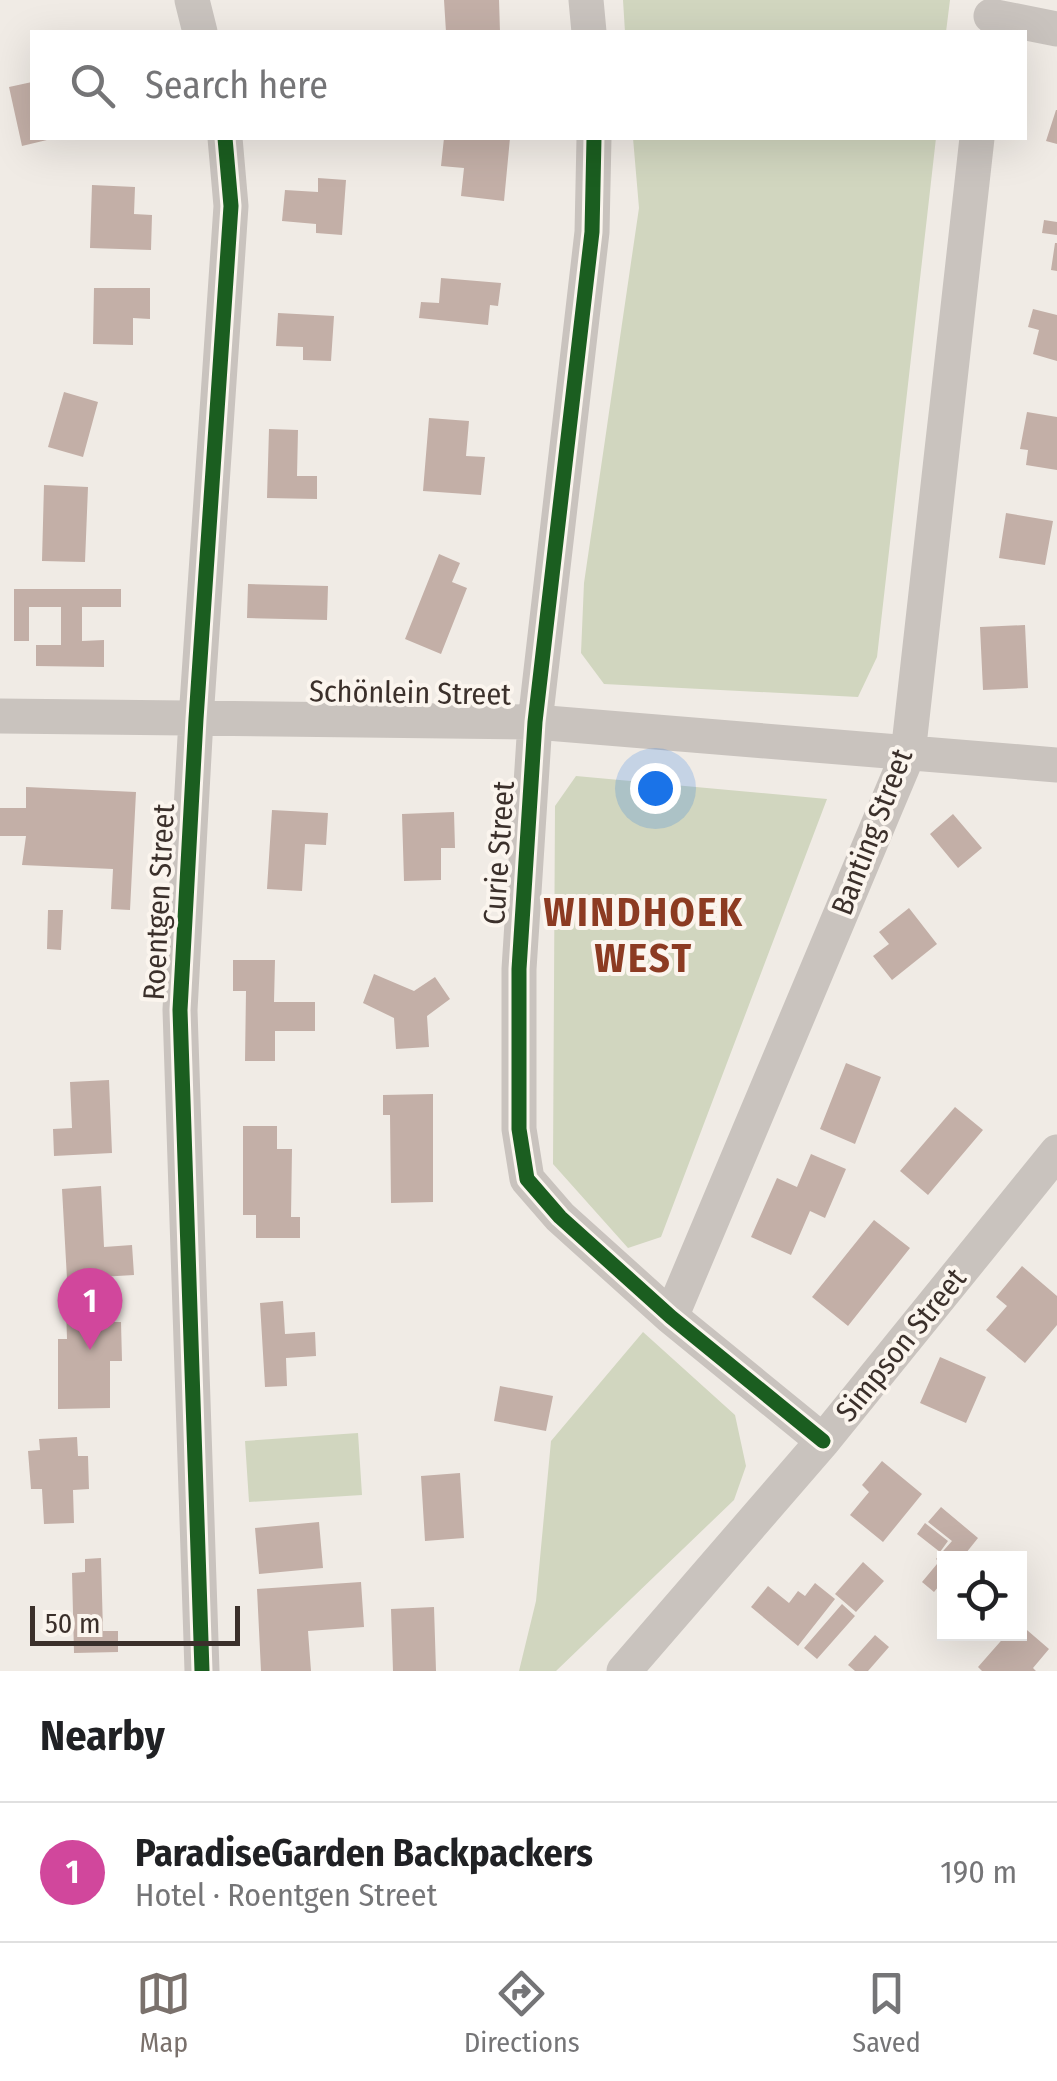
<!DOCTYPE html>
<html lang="en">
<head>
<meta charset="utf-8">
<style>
  body { margin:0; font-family:"Fira Sans Condensed",sans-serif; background:#f2f2f2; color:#202124 }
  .controls { position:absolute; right:30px; bottom:30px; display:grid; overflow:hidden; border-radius:0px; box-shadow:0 10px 40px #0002 }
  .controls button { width:90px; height:90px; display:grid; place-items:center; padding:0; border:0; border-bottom:2px solid #e0e0e0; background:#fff; color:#202124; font:50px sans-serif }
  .scale { position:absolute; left:30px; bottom:25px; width:210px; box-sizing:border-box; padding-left:10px; border:5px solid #3b302b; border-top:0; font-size:28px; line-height:35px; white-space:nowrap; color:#3b302b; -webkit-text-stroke:8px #fbf5ee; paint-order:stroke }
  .you { position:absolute; left:655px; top:788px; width:35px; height:35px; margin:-25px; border:8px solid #fff; border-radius:50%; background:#1a73e8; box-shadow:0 0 0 15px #1a73e833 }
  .badge { display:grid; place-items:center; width:65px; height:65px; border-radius:50%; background:#7a716c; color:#fff; font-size:32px; font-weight:700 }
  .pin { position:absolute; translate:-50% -82px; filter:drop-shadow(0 2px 5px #0008) }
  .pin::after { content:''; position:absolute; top:52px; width:35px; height:30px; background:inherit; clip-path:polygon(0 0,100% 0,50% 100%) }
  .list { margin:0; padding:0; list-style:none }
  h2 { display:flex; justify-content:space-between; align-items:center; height:130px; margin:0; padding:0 40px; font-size:42px }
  h2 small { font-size:32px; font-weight:400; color:#757577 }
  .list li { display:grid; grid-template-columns:65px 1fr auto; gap:30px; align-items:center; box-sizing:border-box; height:140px; padding:0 40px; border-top:2px solid #e0e0e0 }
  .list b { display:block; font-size:38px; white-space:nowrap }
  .list p { margin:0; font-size:32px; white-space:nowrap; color:#757577 }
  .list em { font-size:32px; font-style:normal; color:#757577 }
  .icon { flex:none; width:55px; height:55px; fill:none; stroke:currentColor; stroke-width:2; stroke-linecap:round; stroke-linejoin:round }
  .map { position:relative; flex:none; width:1057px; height:1671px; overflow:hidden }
  .search { position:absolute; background:#fff; box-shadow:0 10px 40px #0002; left:30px; right:30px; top:30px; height:110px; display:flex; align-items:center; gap:25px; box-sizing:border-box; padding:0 35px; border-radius:0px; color:#757577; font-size:38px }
  .sheet { height:270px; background:#fff }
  nav { display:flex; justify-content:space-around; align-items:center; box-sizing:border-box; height:140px; border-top:2px solid #e0e0e0; background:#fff; font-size:28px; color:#757577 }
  nav a { display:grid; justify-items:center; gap:5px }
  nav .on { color:#7a716c }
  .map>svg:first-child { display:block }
  .green { fill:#d1d6bf }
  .building { fill:#c3afa7 }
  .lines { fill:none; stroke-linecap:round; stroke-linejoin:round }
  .street { stroke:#c9c3be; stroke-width:35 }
  .cycleway-casing { stroke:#fbf5ee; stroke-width:21 }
  .cycleway { stroke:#1b5e20; stroke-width:15 }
  .labels { text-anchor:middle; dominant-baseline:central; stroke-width:8; stroke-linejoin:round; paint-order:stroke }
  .street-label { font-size:30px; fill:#3b302b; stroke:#fbf5ee }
  .district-label { font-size:40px; font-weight:bold; letter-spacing:2.5px; fill:#8c3b22; stroke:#fbf5ee }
</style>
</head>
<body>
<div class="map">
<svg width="1057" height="1671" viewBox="0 0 1057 1671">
  <rect width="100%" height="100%" fill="#f0ebe5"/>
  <path class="green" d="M623 0H950L946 32H625Z
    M633 138H936L877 657 858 697 604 684 581 653 584 583 639 208Z
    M576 776 827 799 661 1237 628 1248 553 1164 555 806Z
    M643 1332 735 1415 746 1466 734 1500 556 1671H519L536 1601 551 1441Z
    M358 1433 362 1495 249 1502 245 1441Z"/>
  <path class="building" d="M444 0H499L500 32H446Z
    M32 82V138L51 139 22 146 9 87Z
    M1056 110H1057V144L1046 141Z
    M444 138H510L504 201 461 196 464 168 441 166Z
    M318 178 346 180 342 235 316 233V224L282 221 285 190 318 192Z
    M92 185 135 187 134 214 152 215 151 250 90 248Z
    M1044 220 1057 222V235L1042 233Z
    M1055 243H1057V271L1051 270Z
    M441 278 501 283 498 306 490 305 488 325 419 318 421 302 439 303Z
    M94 288H150V319L133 318V345L93 344Z
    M1033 309 1057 315V361L1033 354 1039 330 1028 327Z
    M278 313 334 316 331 361 303 360V347L276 346Z
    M64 392 98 402 83 457 48 447Z
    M1027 412 1057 417V470L1026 465 1028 450 1020 449Z
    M429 418 469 421 466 456 485 457 481 495 423 491Z
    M269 429 298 430 297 476H317V499L267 498Z
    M44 485 88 487 85 562 42 561Z
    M1006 513 1053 521 1045 565 999 558Z
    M439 554 460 563 452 582 467 588 441 654 405 639Z
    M248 584 328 586 327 620 247 618Z
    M14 589H121V607H82V641L104 640V667L36 666V645H61V607H29V641H14Z
    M1025 625 1028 688 983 690 980 627Z
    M26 787 136 792 130 910 111 909 113 869 22 865 26 836H0V808H26Z
    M272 810 328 813 326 845 305 844 302 891 267 889Z
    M454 812 455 848H441V880L404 881 402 814Z
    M953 814 982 848 958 868 930 834Z
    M909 908 937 944 892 980 873 956 889 944 879 932Z
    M48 910H63L61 950 47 949Z
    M233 960H275L274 1002H315V1031H275V1061H245L246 991H233Z
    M374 974 414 991 435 977 450 999 427 1016 429 1047 396 1049 394 1018 363 1003Z
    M846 1063 881 1077 855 1144 820 1129Z
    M109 1080 112 1153 54 1156 53 1129 72 1128 70 1082Z
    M433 1094V1202L391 1203 390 1115H383V1095Z
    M955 1107 983 1130 928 1195 900 1171Z
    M243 1126H277V1149H292L291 1217H300V1238H256V1215H243Z
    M811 1154 846 1169 825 1218 810 1211 791 1255 751 1237 777 1178 797 1187Z
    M101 1186 104 1247 132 1245 134 1275 67 1279 62 1189Z
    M874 1220 910 1248 848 1326 812 1297Z
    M1022 1266 1057 1296V1325L1025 1363 986 1330 1007 1306 996 1297Z
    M283 1301 285 1334 315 1332 316 1356 286 1358 287 1386 265 1387 260 1303Z
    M66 1306H107V1322H121L122 1361H110V1408L58 1409V1339H67Z
    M940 1357 986 1377 966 1423 920 1403Z
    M500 1386 553 1396 546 1431 494 1421Z
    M77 1437 78 1456H88L89 1489 73 1490 74 1523 44 1524 42 1489H31L28 1451 40 1450 39 1439Z
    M882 1461 922 1494 883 1542 850 1515 869 1492 862 1485Z
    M460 1473 464 1538 425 1541 421 1476Z
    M941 1507 978 1538 962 1558H944V1566L936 1559 952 1541 928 1522Z
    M319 1522 323 1568 259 1574 255 1528Z
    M925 1523 948 1541 940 1552 917 1534Z
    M101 1558 103 1631H118V1652L74 1653 72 1573 85 1572V1559Z
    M863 1562 884 1581 856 1612 835 1594Z
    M937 1564 944 1570V1580L934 1592 922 1582Z
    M361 1582 364 1627 308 1631 311 1671H261L257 1589Z
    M815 1583 835 1599 798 1646 751 1607 768 1586 789 1603 798 1591 805 1596Z
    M842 1604 855 1616 817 1659 804 1648Z
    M434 1607 436 1671H393L391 1609Z
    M1020 1624 1049 1649 1033 1668 1036 1671H982L978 1667 1007 1634H1020Z
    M875 1635 889 1647 868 1671H855L848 1665Z"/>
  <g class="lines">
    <path class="street" d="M192 0 200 32
      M586 0 589 32
      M991 16 1057 29
      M594 138 592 232 535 722 519 969V1129L527 1179 560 1217 671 1317 823 1441
      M0 716 535 722 1057 765
      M671 1317 908 754 977 138
      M202 1671 180 1010 196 719 231 206 225 138
      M624 1671 823 1441 1057 1152"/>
    <g class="cycleway-casing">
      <path id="cycleway" d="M594 138 592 232 535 722 519 969V1129L527 1179 560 1217 671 1317 823 1441
        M202 1671 180 1010 196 719 231 206 225 138"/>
    </g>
    <use href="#cycleway" class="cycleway"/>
  </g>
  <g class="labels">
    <g class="street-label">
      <text transform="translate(410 693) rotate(1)">Schönlein Street</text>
      <text transform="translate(872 832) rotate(-69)">Banting Street</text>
      <text transform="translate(499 853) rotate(-86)">Curie Street</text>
      <text transform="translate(159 902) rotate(-87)">Roentgen Street</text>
      <text transform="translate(901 1345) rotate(-51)">Simpson Street</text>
    </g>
    <g class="district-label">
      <text x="644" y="913">WINDHOEK<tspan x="644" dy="46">WEST</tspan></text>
    </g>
  </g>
</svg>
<div class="controls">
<button><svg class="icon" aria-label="locate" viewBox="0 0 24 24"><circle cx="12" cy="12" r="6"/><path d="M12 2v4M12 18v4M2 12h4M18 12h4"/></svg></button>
</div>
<div class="scale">50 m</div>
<div class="you"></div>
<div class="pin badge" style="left:90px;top:1350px;background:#d1479c">1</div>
<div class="search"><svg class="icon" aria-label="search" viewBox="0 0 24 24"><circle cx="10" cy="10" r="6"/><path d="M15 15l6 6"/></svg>Search here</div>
</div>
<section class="sheet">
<h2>Nearby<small></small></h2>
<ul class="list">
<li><span class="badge" style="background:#d1479c">1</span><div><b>ParadiseGarden Backpackers</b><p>Hotel · Roentgen Street</p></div><em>190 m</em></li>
</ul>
</section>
<nav>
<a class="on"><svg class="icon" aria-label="map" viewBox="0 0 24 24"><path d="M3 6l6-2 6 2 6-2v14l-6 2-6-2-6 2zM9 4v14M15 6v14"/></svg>Map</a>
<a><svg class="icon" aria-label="directions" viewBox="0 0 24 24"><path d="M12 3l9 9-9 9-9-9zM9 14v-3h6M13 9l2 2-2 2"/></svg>Directions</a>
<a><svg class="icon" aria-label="saved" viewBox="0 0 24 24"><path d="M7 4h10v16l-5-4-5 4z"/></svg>Saved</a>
</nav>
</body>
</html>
